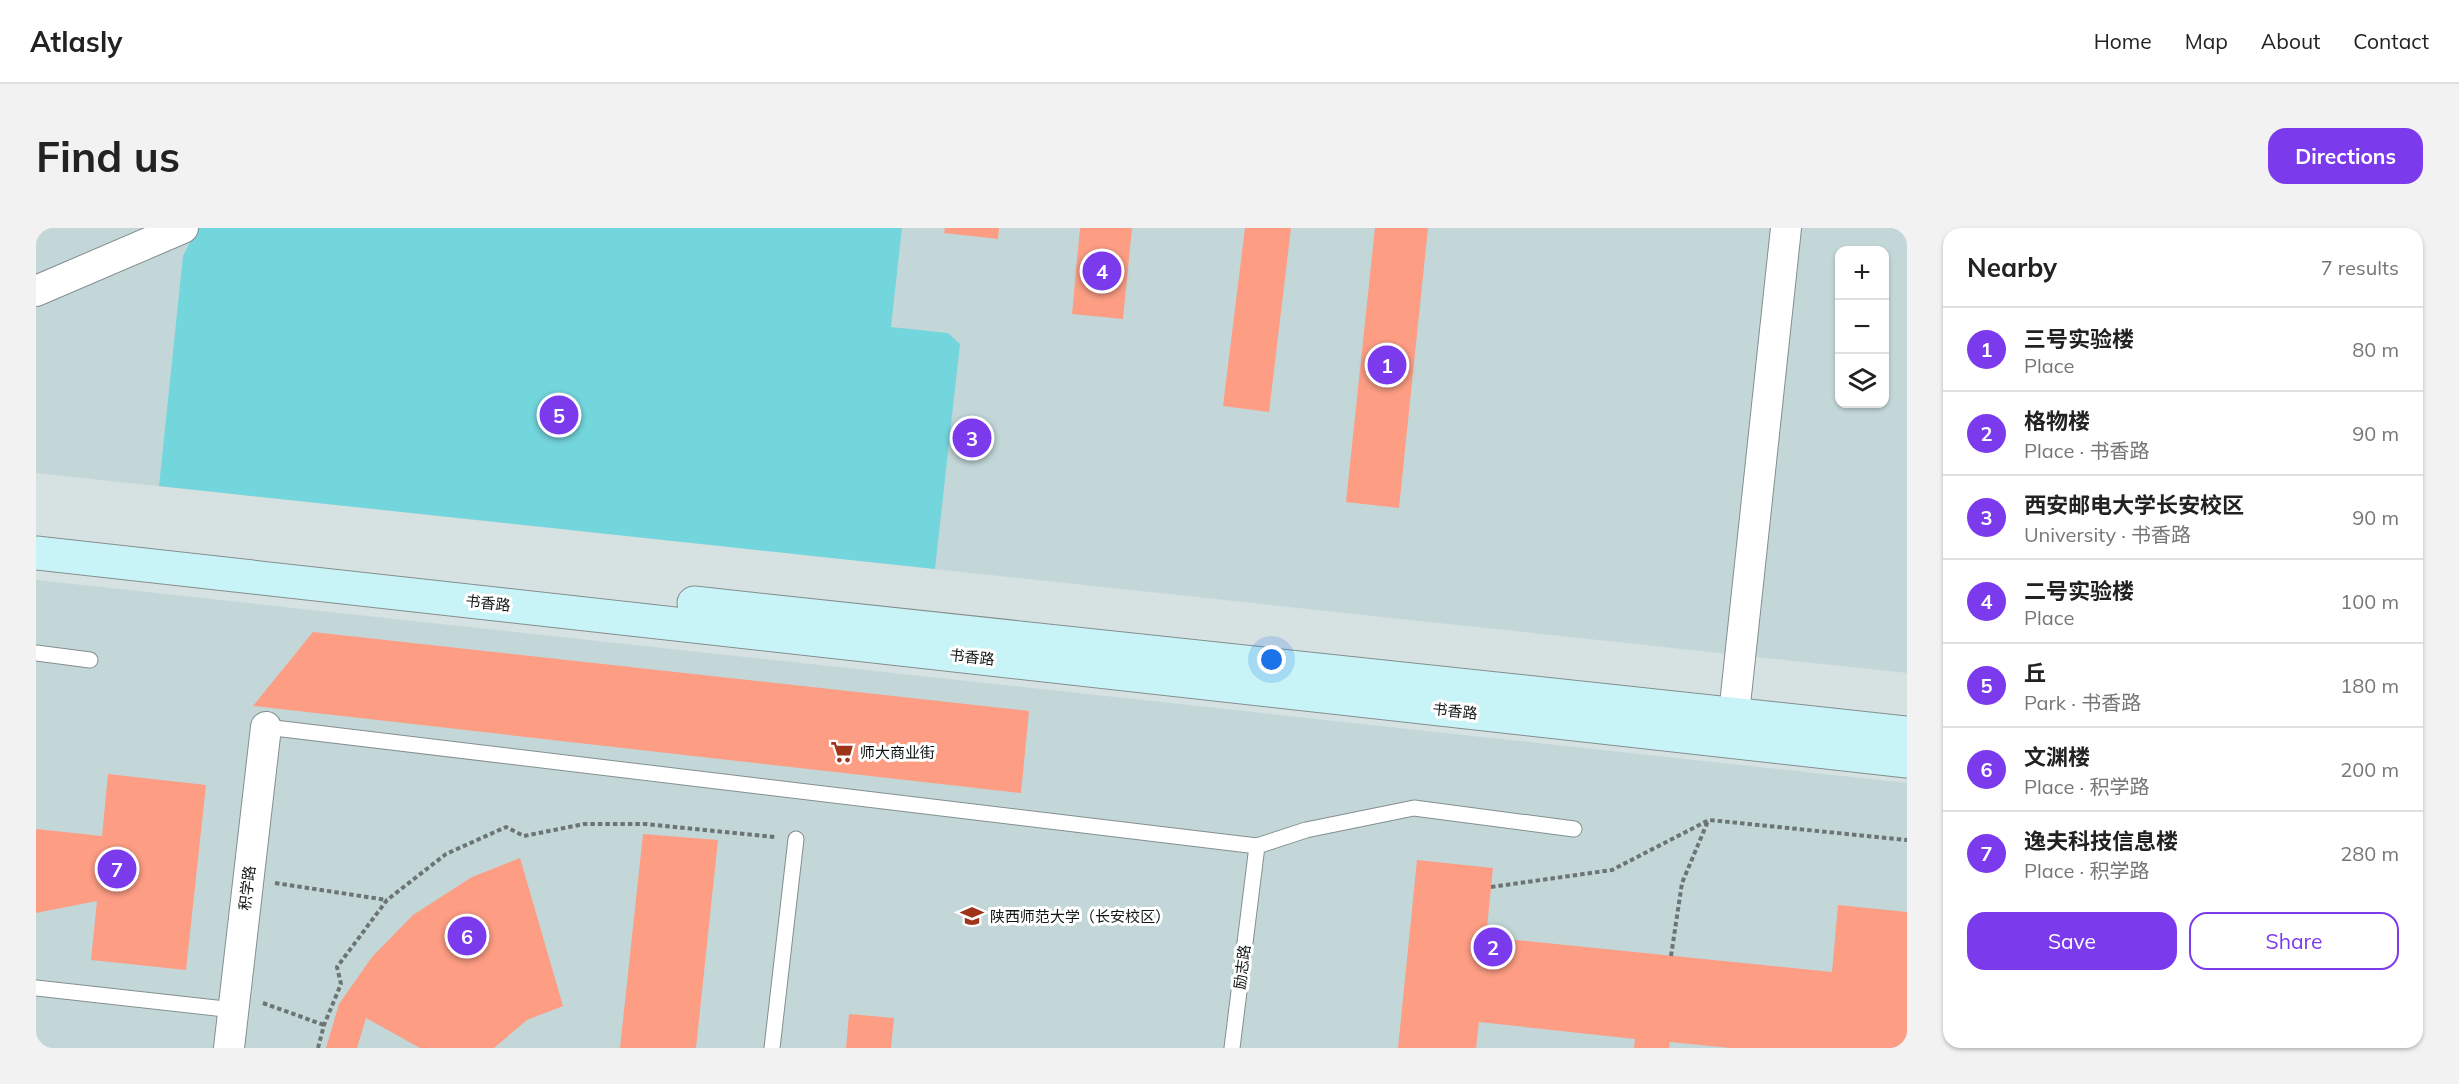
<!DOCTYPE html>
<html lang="en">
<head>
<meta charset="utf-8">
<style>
  body { margin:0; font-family:Mulish,"Noto Sans SC",sans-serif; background:#f2f2f2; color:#222 }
  .controls { position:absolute; right:18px; top:18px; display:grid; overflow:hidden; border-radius:12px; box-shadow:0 2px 4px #0004 }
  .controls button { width:54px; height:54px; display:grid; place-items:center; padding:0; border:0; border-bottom:2px solid #e0e0e0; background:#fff; color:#222; font:30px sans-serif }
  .you { position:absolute; left:1236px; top:432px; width:21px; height:21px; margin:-15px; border:4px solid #fff; border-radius:50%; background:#1a73e8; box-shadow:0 0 0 9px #1a73e833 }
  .badge { display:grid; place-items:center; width:39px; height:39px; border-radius:50%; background:#7c3aed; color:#fff; font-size:20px; font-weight:700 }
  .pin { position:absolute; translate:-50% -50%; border:3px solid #fff; box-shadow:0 2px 6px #0006 }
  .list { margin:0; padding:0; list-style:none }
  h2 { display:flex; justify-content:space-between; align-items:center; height:78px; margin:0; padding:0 24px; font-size:26px }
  h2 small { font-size:20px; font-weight:400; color:#767676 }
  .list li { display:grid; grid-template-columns:39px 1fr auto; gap:18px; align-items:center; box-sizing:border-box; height:84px; padding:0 24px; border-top:2px solid #e0e0e0 }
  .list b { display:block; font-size:22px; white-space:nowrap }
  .list p { margin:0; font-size:20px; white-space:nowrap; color:#767676 }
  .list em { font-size:20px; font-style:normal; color:#767676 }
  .actions { display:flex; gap:12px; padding:18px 24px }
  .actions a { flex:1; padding:14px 0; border:2px solid #7c3aed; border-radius:18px; text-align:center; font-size:21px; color:#7c3aed }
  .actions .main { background:#7c3aed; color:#fff }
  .icon { flex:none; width:33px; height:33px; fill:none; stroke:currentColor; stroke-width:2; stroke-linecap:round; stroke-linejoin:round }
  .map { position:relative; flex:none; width:1871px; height:820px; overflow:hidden; border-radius:18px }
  header { display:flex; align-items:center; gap:36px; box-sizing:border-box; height:84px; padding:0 30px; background:#fff; border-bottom:2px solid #e0e0e0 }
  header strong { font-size:28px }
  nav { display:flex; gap:33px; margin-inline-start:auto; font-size:21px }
  .intro { display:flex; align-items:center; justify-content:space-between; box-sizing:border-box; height:144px; padding:0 36px }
  h1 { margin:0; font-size:42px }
  .button { padding:15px 27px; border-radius:18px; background:#7c3aed; color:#fff; font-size:21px; font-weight:700 }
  main { display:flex; gap:36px; padding:0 36px }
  aside { flex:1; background:#fff; border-radius:18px; box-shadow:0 2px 4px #0004 }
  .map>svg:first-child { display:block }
  .built { fill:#c3d7d9; fill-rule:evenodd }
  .green { fill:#74d6dd }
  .building { fill:#fd9d84 }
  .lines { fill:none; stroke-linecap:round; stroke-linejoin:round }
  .lane-casing { stroke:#848e8f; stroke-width:17 }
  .street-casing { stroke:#848e8f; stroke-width:32 }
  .secondary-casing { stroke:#848e8f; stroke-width:35 }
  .path { stroke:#6d7474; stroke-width:4; stroke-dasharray:4.5 3; stroke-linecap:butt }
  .lane { stroke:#fff; stroke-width:15 }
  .street { stroke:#fff; stroke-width:30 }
  .secondary { stroke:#c9f4f7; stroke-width:33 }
  .labels { text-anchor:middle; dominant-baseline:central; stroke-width:6; stroke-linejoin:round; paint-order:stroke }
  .street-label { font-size:15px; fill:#101414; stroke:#fff }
  .poi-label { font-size:15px; fill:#101414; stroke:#fff; text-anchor:start }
</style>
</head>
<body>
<header>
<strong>Atlasly</strong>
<nav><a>Home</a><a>Map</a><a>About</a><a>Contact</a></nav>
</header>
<div class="intro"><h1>Find us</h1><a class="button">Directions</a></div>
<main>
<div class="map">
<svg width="1871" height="820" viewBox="0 0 1871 820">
  <rect width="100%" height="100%" fill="#d6e1e2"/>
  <path class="built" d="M0 0H1871V445L0 245ZM1804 22H1848V176H1804Z
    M0 352 1871 555V820H0Z"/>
  <path class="green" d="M161 0H866L855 99 912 105 924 116 899 341 123 258 147 28Z"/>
  <path class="building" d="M909 0H963L962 11 908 5Z
    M1044 0H1096L1087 91 1036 86Z
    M1209 0H1255L1233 184 1187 178Z
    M1339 0H1392L1363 280 1310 274Z
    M277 404 993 483 985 565 217 478Z
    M72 546 170 557 150 742 55 732 61 673 0 685V601L66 608Z
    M607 606 682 612 660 820H584Z
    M484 630 527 778 491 792 458 820H384L330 790 321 820H290L303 776 336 729 377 687 436 649Z
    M1381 632 1457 640 1450 709 1796 744 1802 677 1871 684V820H1694L1634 814 1633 820H1598L1599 811 1443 794 1440 820H1362Z
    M813 786 858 790 855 820H810Z"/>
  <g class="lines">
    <g class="lane-casing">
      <path id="lane" d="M0 425 54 432
        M230 499 1221 618 1270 602 1378 580 1538 601
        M0 760 198 782
        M736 820 760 611
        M1196 820 1221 618"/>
    </g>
    <g class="street-casing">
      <path id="street" d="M0 63 147 0
        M1698 486 1750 0
        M193 820 230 499"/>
    </g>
    <g class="secondary-casing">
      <path id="secondary" d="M0 325 1871 533
        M658 375 1871 505"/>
    </g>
    <path class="path" d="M239 655 351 672
      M1455 659 1576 642 1673 592 1871 612
      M1635 728 1646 655 1672 593
      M227 775 288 797
      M282 820 288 797 305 756 301 739 351 672 410 626 470 599 488 608 548 596H609L739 609"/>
    <use href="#lane" class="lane"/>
    <use href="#street" class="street"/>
    <use href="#secondary" class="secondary"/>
  </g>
  <defs>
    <g id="supermarket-bare" transform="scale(1.8)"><path d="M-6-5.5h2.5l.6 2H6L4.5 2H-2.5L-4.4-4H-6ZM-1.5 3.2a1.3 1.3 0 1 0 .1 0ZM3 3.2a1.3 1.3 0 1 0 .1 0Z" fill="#9e351b" stroke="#fff" stroke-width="2.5" paint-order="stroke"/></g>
    <g id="university-bare" transform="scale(1.8)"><path d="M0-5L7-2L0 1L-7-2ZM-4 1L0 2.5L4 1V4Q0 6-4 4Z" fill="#9e351b" stroke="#fff" stroke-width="2.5" paint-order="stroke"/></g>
  </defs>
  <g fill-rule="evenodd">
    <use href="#supermarket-bare" x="806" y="524"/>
    <use href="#university-bare" x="936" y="688"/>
  </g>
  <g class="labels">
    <g class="street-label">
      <text transform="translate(452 375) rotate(6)">书香路</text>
      <text transform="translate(936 429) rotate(6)">书香路</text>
      <text transform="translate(1419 483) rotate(6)">书香路</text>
      <text transform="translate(211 660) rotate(-83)">积学路</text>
      <text transform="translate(1206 739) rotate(-83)">励志路</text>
    </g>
    <g class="poi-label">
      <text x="824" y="524">师大商业街</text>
      <text x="954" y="688">陕西师范大学（长安校区）</text>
    </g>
  </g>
</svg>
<div class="controls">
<button>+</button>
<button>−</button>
<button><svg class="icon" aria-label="layers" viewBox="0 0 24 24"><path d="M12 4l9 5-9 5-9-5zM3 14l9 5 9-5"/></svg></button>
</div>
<div class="you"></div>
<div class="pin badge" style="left:1351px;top:137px">1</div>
<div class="pin badge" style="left:1457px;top:719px">2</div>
<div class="pin badge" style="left:936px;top:210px">3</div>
<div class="pin badge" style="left:1066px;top:43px">4</div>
<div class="pin badge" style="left:523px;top:187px">5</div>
<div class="pin badge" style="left:431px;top:708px">6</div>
<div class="pin badge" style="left:81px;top:641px">7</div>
</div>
<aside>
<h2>Nearby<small>7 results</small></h2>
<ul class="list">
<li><span class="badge">1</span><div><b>三号实验楼</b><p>Place</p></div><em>80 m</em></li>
<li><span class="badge">2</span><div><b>格物楼</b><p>Place · 书香路</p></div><em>90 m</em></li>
<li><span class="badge">3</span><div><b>西安邮电大学长安校区</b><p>University · 书香路</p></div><em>90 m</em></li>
<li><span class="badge">4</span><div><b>二号实验楼</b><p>Place</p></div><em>100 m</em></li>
<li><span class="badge">5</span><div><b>丘</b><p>Park · 书香路</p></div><em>180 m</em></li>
<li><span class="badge">6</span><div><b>文渊楼</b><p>Place · 积学路</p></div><em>200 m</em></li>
<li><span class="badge">7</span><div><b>逸夫科技信息楼</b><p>Place · 积学路</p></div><em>280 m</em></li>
</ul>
<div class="actions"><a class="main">Save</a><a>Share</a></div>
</aside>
</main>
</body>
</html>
